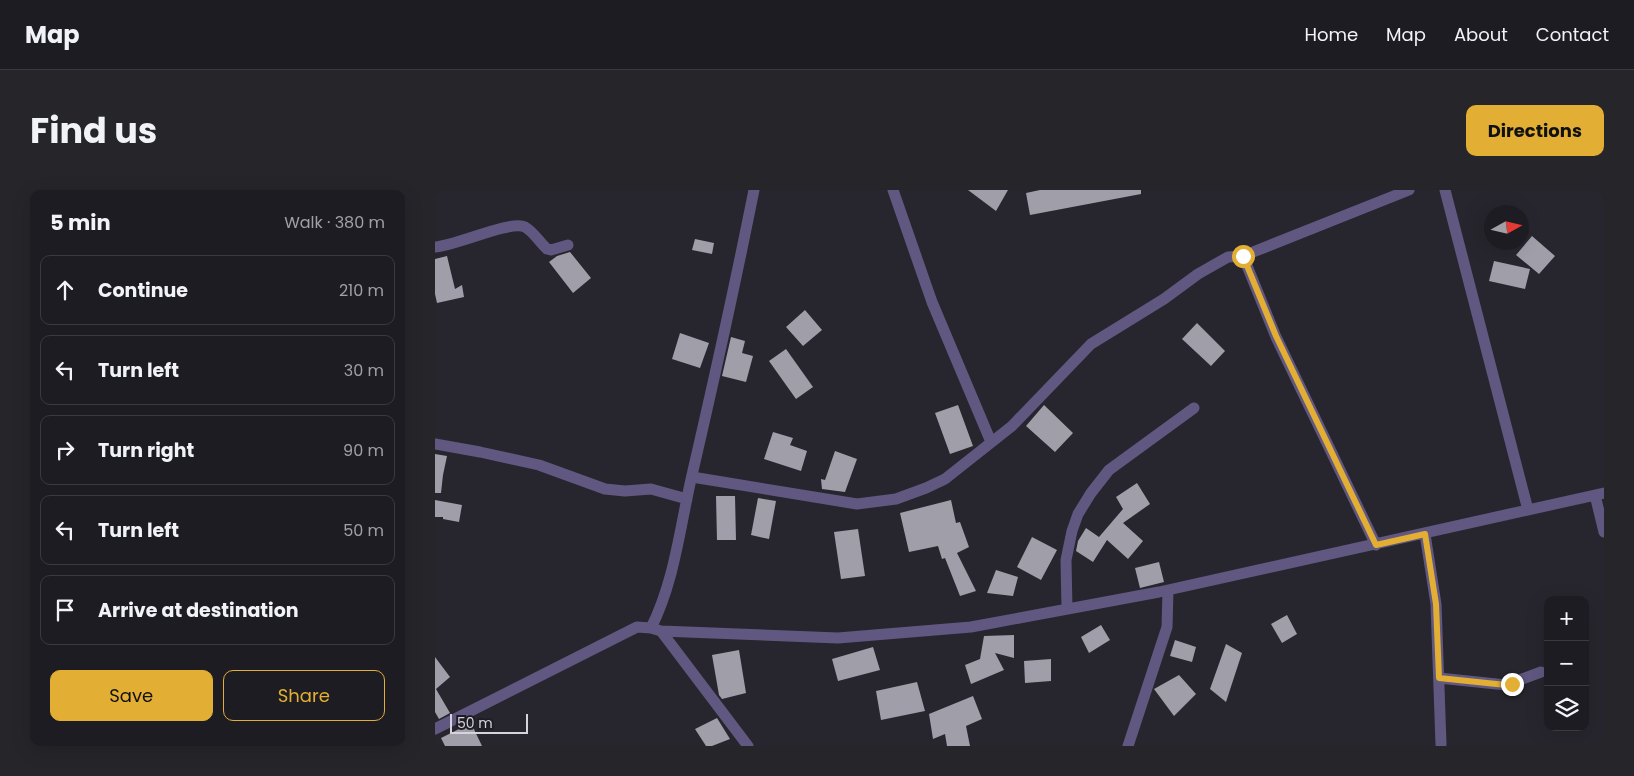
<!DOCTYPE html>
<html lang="en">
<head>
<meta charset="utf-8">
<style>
  body { margin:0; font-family:Poppins,sans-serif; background:#25252a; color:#f1f3f6 }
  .controls { position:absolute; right:15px; bottom:15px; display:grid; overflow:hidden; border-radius:10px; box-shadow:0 5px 20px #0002 }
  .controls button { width:45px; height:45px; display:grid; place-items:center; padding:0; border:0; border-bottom:1px solid #3b3a40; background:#1d1c22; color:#f1f3f6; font:25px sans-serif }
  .compass { position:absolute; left:1049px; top:15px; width:45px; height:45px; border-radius:50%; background:#1d1c22; box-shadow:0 5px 20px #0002; rotate:82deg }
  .scale { position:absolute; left:15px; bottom:12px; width:78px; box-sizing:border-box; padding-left:5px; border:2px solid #d6d4da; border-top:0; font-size:14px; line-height:18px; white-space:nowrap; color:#d6d4da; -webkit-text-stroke:4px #1e1c24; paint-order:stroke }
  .stop { position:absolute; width:15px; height:15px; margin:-11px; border:4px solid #e2af34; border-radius:50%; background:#fff }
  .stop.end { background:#e2af34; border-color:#fff; box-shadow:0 1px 5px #0008 }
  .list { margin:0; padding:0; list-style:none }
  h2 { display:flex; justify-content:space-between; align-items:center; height:65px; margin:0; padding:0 20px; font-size:21px }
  h2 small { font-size:16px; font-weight:400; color:#a0a1a5 }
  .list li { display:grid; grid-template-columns:32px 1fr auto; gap:15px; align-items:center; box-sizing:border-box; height:70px; margin:0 10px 10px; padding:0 10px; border:1px solid #3b3a40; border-radius:10px }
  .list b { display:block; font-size:19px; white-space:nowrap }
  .list em { font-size:16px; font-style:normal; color:#a0a1a5 }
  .actions { display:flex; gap:10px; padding:15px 20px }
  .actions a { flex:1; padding:11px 0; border:1px solid #e2af34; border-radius:10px; text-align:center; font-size:18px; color:#e2af34 }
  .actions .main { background:#e2af34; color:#111 }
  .icon { flex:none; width:28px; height:28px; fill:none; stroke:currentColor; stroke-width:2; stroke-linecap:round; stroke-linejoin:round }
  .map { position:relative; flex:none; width:1169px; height:556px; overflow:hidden; border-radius:10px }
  header { display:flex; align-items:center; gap:30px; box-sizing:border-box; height:70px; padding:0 25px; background:#1d1c22; border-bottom:1px solid #3b3a40 }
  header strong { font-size:24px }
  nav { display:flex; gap:28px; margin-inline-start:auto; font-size:18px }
  .intro { display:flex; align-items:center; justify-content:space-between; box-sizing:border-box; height:120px; padding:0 30px }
  h1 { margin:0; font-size:35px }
  .button { padding:12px 22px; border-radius:10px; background:#e2af34; color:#111; font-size:18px; font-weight:700 }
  main { display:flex; gap:30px; padding:0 30px }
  aside { flex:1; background:#1d1c22; border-radius:10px; box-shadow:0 5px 20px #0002 }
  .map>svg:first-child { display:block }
  .building { fill:#a09ea9 }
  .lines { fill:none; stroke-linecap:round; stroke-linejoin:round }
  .minor { stroke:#615881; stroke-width:11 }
  .route { stroke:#e2af34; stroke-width:6 }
</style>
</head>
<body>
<header>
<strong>Map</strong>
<nav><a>Home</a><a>Map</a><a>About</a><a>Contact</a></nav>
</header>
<div class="intro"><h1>Find us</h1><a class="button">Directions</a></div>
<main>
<aside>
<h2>5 min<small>Walk · 380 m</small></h2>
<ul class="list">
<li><svg class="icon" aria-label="ahead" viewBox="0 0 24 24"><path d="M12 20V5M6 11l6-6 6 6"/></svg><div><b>Continue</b></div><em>210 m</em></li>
<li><svg class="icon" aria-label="left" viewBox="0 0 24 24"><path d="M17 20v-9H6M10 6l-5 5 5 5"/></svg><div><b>Turn left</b></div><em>30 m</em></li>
<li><svg class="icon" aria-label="right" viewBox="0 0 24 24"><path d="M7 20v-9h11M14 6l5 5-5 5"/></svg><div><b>Turn right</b></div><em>90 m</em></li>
<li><svg class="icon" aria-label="left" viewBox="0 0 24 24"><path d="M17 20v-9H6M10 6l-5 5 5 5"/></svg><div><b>Turn left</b></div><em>50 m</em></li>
<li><svg class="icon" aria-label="arrive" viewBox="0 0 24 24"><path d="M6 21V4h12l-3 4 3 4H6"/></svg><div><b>Arrive at destination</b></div></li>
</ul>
<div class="actions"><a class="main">Save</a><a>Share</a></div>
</aside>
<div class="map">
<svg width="1169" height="556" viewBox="0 0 1169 556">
  <rect width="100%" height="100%" fill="#27262e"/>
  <path class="building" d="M533 0H573L561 21Z
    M605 0H706V4L595 25 591 3Z
    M1097 46 1120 66 1104 84 1081 65Z
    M260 49 279 53 277 64 257 60Z
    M135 62 156 88 138 103 114 72 122 66Z
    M12 66 20 99 27 95 29 107 2 113 0 104V69Z
    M1059 71 1095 79 1090 99 1054 91Z
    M370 120 387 140 368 156 351 137Z
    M762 133 790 161 776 176 747 149Z
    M245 143 274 153 265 178 237 169Z
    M296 147 310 151 307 163 318 166 311 192 287 186Z
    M351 159 378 197 361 209 334 171Z
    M523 215 538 256 515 264 500 223Z
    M609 215 638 243 620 262 591 236Z
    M338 242 358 248 355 255 372 261 366 281 329 269Z
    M400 261 422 269 410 302 387 299 386 289 390 290Z
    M0 264 12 266 8 285 6 303H0Z
    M702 293 715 314 688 333 708 351 693 369 672 350 658 372 641 361 643 351 651 338 664 347 688 319 681 307Z
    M281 306H300L301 350H282Z
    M323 308 341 311 334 349 316 345Z
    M0 310 27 315 24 332 8 329V327H0Z
    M516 310 521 333 525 332 534 357 522 363 541 401 525 406 510 368 507 369 503 356 474 362 465 323Z
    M423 339 430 386 406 389 399 342Z
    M597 347 622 360 606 390 582 377Z
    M724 372 729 392 705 398 700 378Z
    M561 380 583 387 578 406 552 403Z
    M852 425 862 444 847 453 836 434Z
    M666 435 675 450 654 463 646 447Z
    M579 445V468L560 463 569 480 536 494 530 475 545 469 549 446Z
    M740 450 761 457 757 472 735 466Z
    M791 454 807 463 791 512 775 499Z
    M438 457 445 480 403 491 397 469Z
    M304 460 311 503 287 509 284 505 277 465Z
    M0 467 15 487 1 499 15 523 4 529 0 522Z
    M616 469V491L590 493 589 471Z
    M744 485 761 504 739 526 719 499Z
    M482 492 490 521 446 530 441 501Z
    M538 506 547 529 531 536 535 556H512L510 544 498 549 494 524Z
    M282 528 295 549 277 556H271L260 539Z
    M36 533 47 556H10L6 548Z"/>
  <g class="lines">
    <path class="minor" d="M458 0 497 112 556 252
      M1010 0 1093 320
      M0 57C21 56 75 30 90 37 99 42 104 52 112 59L116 60 133 55
      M808 66 974 0
      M0 254 45 262 104 275 170 299 190 301 216 299 252 309
      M257 287 422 314 461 309 491 298 510 289 577 236 656 154 729 109 763 84 793 67 808 66 841 147 941 355
      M1160 305 1169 342
      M990 344 1001 414 1006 554
      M632 419 631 370 637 341 643 324 656 303 674 280 759 218
      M216 438C240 390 245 336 257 285 279 190 300 95 319 0
      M226 441 313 556
      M1004 488 1071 495 1106 482
      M0 539 202 437 216 438 226 441 403 448 536 437 724 402 1169 303
      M693 556 732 437 733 400"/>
  </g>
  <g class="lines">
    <path class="route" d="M808 66 841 146 941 355 990 344 1001 414 1004 488 1071 495 1077 494"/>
  </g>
</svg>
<div class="controls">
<button>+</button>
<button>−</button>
<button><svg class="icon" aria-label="layers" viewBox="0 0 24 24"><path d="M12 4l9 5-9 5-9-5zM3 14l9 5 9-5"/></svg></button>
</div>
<svg class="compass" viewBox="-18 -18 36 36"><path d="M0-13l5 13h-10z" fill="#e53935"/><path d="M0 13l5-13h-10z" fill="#a0a1a5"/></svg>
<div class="scale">50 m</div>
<div class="stop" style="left:808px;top:66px"></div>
<div class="stop end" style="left:1077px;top:494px"></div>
</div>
</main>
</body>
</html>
